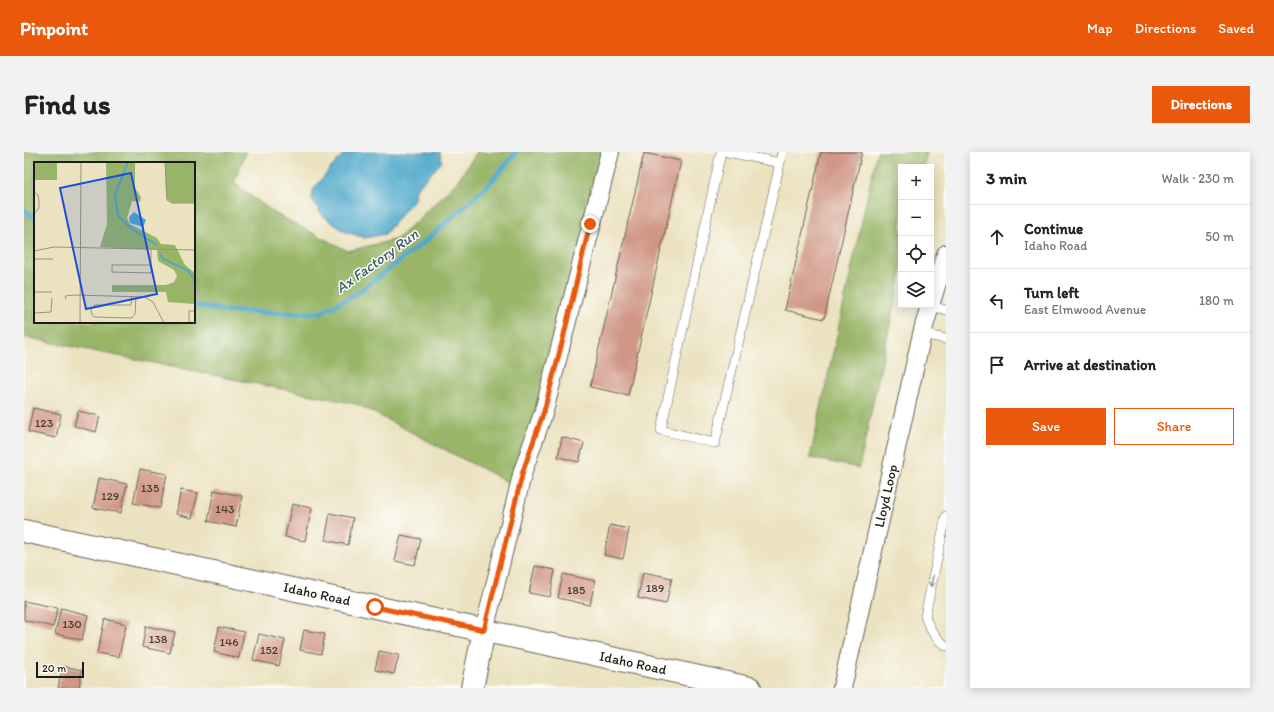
<!DOCTYPE html>
<html lang="en">
<head>
<meta charset="utf-8">
<style>
  body { margin:0; font-family:Itim,sans-serif; background:#f2f2f2; color:#202124 }
  .controls { position:absolute; right:12px; top:12px; display:grid; overflow:hidden; border-radius:0px; box-shadow:0 2px 10px #0003 }
  .controls button { width:36px; height:36px; display:grid; place-items:center; padding:0; border:0; border-bottom:1px solid #e0e0e0; background:#fff; color:#202124; font:20px sans-serif }
  .scale { position:absolute; left:12px; bottom:10px; width:48px; box-sizing:border-box; padding-left:4px; border:2px solid #1c1c1c; border-top:0; font-size:11px; line-height:14px; white-space:nowrap; color:#1c1c1c; -webkit-text-stroke:3px #fdfcf7; paint-order:stroke }
  .stop { position:absolute; width:12px; height:12px; margin:-9px; border:3px solid #ea580c; border-radius:50%; background:#fff }
  .stop.end { background:#ea580c; border-color:#fff; box-shadow:0 1px 4px #0008 }
  .list { margin:0; padding:0; list-style:none }
  h2 { display:flex; justify-content:space-between; align-items:center; height:52px; margin:0; padding:0 16px; font-size:17px }
  h2 small { font-size:13px; font-weight:400; color:#757577 }
  .list li { display:grid; grid-template-columns:26px 1fr auto; gap:12px; align-items:center; box-sizing:border-box; height:64px; padding:0 16px; border-top:1px solid #e0e0e0 }
  .list b { display:block; font-size:15px; white-space:nowrap }
  .list p { margin:0; font-size:13px; white-space:nowrap; color:#757577 }
  .list em { font-size:13px; font-style:normal; color:#757577 }
  .actions { display:flex; gap:8px; padding:12px 16px }
  .actions a { flex:1; padding:9px 0; border:1px solid #ea580c; border-radius:0px; text-align:center; font-size:14px; color:#ea580c }
  .actions .main { background:#ea580c; color:#fff }
  .icon { flex:none; width:22px; height:22px; fill:none; stroke:currentColor; stroke-width:2; stroke-linecap:round; stroke-linejoin:round }
  .map { position:relative; flex:none; width:922px; height:536px; overflow:hidden; border-radius:0px }
  header { display:flex; align-items:center; gap:24px; box-sizing:border-box; height:56px; padding:0 20px; background:#ea580c; color:#fff }
  header strong { font-size:19px }
  nav { display:flex; gap:22px; margin-inline-start:auto; font-size:14px }
  .intro { display:flex; align-items:center; justify-content:space-between; box-sizing:border-box; height:96px; padding:0 24px }
  h1 { margin:0; font-size:28px }
  .button { padding:10px 18px; border-radius:0px; background:#ea580c; color:#fff; font-size:14px; font-weight:700 }
  main { display:flex; gap:24px; padding:0 24px }
  aside { flex:1; background:#fff; border-radius:0px; box-shadow:0 2px 10px #0003 }
  .map>svg:first-child { display:block }
  .forest { fill:#98b567; stroke:#5a6842; fill-rule:evenodd }
  .water { fill:#4ea7cb; stroke:#356274 }
  .lines { fill:none; stroke-linecap:round; stroke-linejoin:round }
  .stream { stroke:#4ea7cb; stroke-width:5 }
  .building { fill:#d09786 }
  .service-casing { stroke:#646155; stroke-width:10 }
  .minor-casing { stroke:#646155; stroke-width:20 }
  .tertiary-casing { stroke:#646155; stroke-width:24 }
  .service { stroke:#fff; stroke-width:9 }
  .minor { stroke:#fff; stroke-width:18 }
  .tertiary { stroke:#fff; stroke-width:22 }
  .oneway { stroke:#999 }
  .route { stroke:#ea580c; stroke-width:5 }
  .labels { text-anchor:middle; dominant-baseline:central; stroke-width:3; stroke-linejoin:round; paint-order:stroke }
  .number-label { font-size:12px; fill:#493b36 }
  .street-label { font-size:14px; fill:#1c1c1c; stroke:#fdfcf7 }
  .water-label { font-size:15px; font-style:italic; fill:#325b6b; stroke:#fdfcf7 }
  .inset-river { fill:none; stroke:#4ea7cb; stroke-width:2 }
  .inset-road { fill:none; stroke:#98937e; stroke-width:1 }
  .view { fill:#1d4ed8; fill-opacity:0.15; stroke:#1d4ed8; stroke-width:2 }
  .inset-edge { fill:none; stroke:#1c1c1c; stroke-width:2 }
</style>
</head>
<body>
<header>
<strong>Pinpoint</strong>
<nav><a>Map</a><a>Directions</a><a>Saved</a></nav>
</header>
<div class="intro"><h1>Find us</h1><a class="button">Directions</a></div>
<main>
<div class="map">
<svg width="922" height="536" viewBox="0 0 922 536">
  <rect width="100%" height="100%" fill="#fdfcf7"/>
  <filter id="ink" filterUnits="userSpaceOnUse"><feTurbulence type="fractalNoise" baseFrequency=".025" numOctaves="2"/><feDisplacementMap in="SourceGraphic" scale="8" xChannelSelector="R" yChannelSelector="G"/><feConvolveMatrix kernelMatrix="1 2 1 2 8 2 1 2 1" color-interpolation-filters="sRGB"/></filter>
  <filter id="wash" filterUnits="userSpaceOnUse"><feTurbulence type="fractalNoise" baseFrequency=".012" numOctaves="4" result="noise"/><feDisplacementMap in="SourceGraphic" scale="16" xChannelSelector="R" yChannelSelector="G"/><feGaussianBlur stdDeviation="0.9" result="paint"/><feColorMatrix in="noise" values="0 0 0 0 0 0 0 0 0 0 0 0 0 0 0 0 0 1.4 0 .05"/><feComposite in="paint" operator="in"/></filter>
  <g filter="url(#wash)">
    <rect width="100%" height="100%" fill="#ebe2c0"/>
    <path class="forest" d="M0 0H222L210 31 252 62 324 99 373 87 431 32 453 0H586L495 336 333 252 0 185ZM11 11H170V170H11Z
      M853 0H903L900 15H877V122L835 316 786 306Z"/>
    <path class="water" d="M321 0H416L418 10 390 39 391 46 361 82 341 86 319 79 297 62 288 47 289 38 306 17Z"/>
    <g class="lines">
      <path class="stream" d="M0 57 11 66
        M170 153 201 159 247 161H295L331 143 404 87 464 33 493 0"/>
    </g>
    <g id="blocks">
      <path class="building" d="M797 0H838L800 167 761 158Z
        M620 1 657 9 604 243 566 235Z
        M9 256 37 262 32 286 4 280Z
        M54 259 76 264 72 280 50 274Z
        M538 285 560 291 555 310 534 305Z
        M116 317 143 322 136 356 109 351Z
        M75 326 103 332 97 361 69 356Z
        M157 338 174 341 168 366 152 362Z
        M190 338 218 344 212 375 184 369Z
        M268 352 288 356 281 389 261 385Z
        M306 361 329 366 324 393 301 388Z
        M586 373 605 377 599 407 580 403Z
        M377 383 397 387 391 413 371 409Z
        M511 414 531 418 526 445 505 441Z
        M619 420 648 426 642 452 614 446Z
        M539 422 571 429 566 453 534 446Z
        M0 449 34 456 29 475 0 468Z
        M37 456 64 463 58 488 31 482Z
        M81 467 102 472 95 505 73 501Z
        M122 474 151 480 146 501 118 495Z
        M195 475 220 480 215 506 190 500Z
        M280 478 301 482 297 502 276 498Z
        M235 482 261 488 255 514 229 508Z
        M355 499 375 503 370 522 351 518Z
        M39 514 58 518 55 536H34Z"/>
    </g>
  </g>
  <g filter="url(#ink)">
    <use href="#blocks" fill-opacity="0" stroke="#646155" stroke-width="1"/>
    <g class="lines">
      <g class="service-casing">
        <path id="service" d="M697 0 637 278 691 291 756 11 704 0
          M756 11 758 0
          M906 154 922 158
          M898 182 922 187
          M922 364 901 464C906 478 910 485 922 494"/>
      </g>
      <g class="minor-casing">
        <path id="minor" d="M907 150 922 102
          M460 479 499 319 520 259 586 0
          M818 536 898 182 906 153"/>
      </g>
      <g class="tertiary-casing">
        <path id="tertiary" d="M0 379 726 536
          M448 536 460 479"/>
      </g>
      <use href="#service" class="service"/>
      <use href="#minor" class="minor"/>
      <use href="#tertiary" class="tertiary"/>
    </g>
    <defs><path id="oneway-shaft" d="M-6 0H5M1.5-3L5.5 0L1.5 3" fill="none" stroke-width="1.6" stroke-linecap="round" stroke-linejoin="round"/></defs>
    <use class="oneway" href="#oneway-shaft" transform="translate(908 429) rotate(102)"/>
  </g>
  <g class="lines" filter="url(#ink)">
    <path class="route" d="M351 455 460 478 499 319 520 259 539 187 566 72"/>
  </g>
  <g class="labels">
    <g class="number-label">
      <text x="20" y="271">123</text>
      <text x="126" y="336">135</text>
      <text x="86" y="344">129</text>
      <text x="201" y="357">143</text>
      <text x="631" y="436">189</text>
      <text x="552" y="438">185</text>
      <text x="48" y="472">130</text>
      <text x="134" y="487">138</text>
      <text x="205" y="490">146</text>
      <text x="245" y="498">152</text>
    </g>
    <g class="street-label">
      <text transform="translate(862 344) rotate(-77)">Lloyd Loop</text>
      <text transform="translate(293 442) rotate(12)">Idaho Road</text>
      <text transform="translate(609 511) rotate(12)">Idaho Road</text>
    </g>
    <g class="water-label">
      <text transform="translate(353 109) rotate(-36)">Ax Factory Run</text>
    </g>
  </g>
  <g transform="translate(10 10)">
    <rect width="161" height="161" fill="#ebe2c0"/>
    <path d="M0 0H23V18H0ZM72 0H101V26L107 35 106 40 98 39 93 56 96 62 123 76 127 82 141 83 151 103 161 111V142L134 140 132 130H78V123H132L140 120 143 114 140 108 124 99 123 88 66 85 73 62ZM131 0H161V41H138L132 36Z" fill="#98b567"/>
    <path d="M100 50 112 58 109 65 96 61 95 55Z" fill="#4ea7cb"/>
    <path class="inset-river" d="M94 0 81 33 84 54 97 66 124 84M126 92 129 97 153 108 161 118"/>
    <path class="inset-road" d="M131 0 133 38 138 41H161M0 30 4 33 5 40V46L0 52M0 89 20 85 161 88M0 97H19M116 103H78V110L117 111V88M0 130H18M98 134 97 143H61L57 147 58 153 60 155 98 156 101 152 102 135M32 137 31 134 41 133 111 135 119 140 130 161M161 149H155V160L161 161M0 151 17 150 18 136M46 161 47 0"/>
    <path class="view" d="M97 11 123 132 52 147 26 26Z"/>
    <rect width="161" height="161" class="inset-edge"/>
  </g>
</svg>
<div class="controls">
<button>+</button>
<button>−</button>
<button><svg class="icon" aria-label="locate" viewBox="0 0 24 24"><circle cx="12" cy="12" r="6"/><path d="M12 2v4M12 18v4M2 12h4M18 12h4"/></svg></button>
<button><svg class="icon" aria-label="layers" viewBox="0 0 24 24"><path d="M12 4l9 5-9 5-9-5zM3 14l9 5 9-5"/></svg></button>
</div>
<div class="scale">20 m</div>
<div class="stop" style="left:351px;top:455px"></div>
<div class="stop end" style="left:566px;top:72px"></div>
</div>
<aside>
<h2>3 min<small>Walk · 230 m</small></h2>
<ul class="list">
<li><svg class="icon" aria-label="ahead" viewBox="0 0 24 24"><path d="M12 20V5M6 11l6-6 6 6"/></svg><div><b>Continue</b><p>Idaho Road</p></div><em>50 m</em></li>
<li><svg class="icon" aria-label="left" viewBox="0 0 24 24"><path d="M17 20v-9H6M10 6l-5 5 5 5"/></svg><div><b>Turn left</b><p>East Elmwood Avenue</p></div><em>180 m</em></li>
<li><svg class="icon" aria-label="arrive" viewBox="0 0 24 24"><path d="M6 21V4h12l-3 4 3 4H6"/></svg><div><b>Arrive at destination</b></div></li>
</ul>
<div class="actions"><a class="main">Save</a><a>Share</a></div>
</aside>
</main>
</body>
</html>
